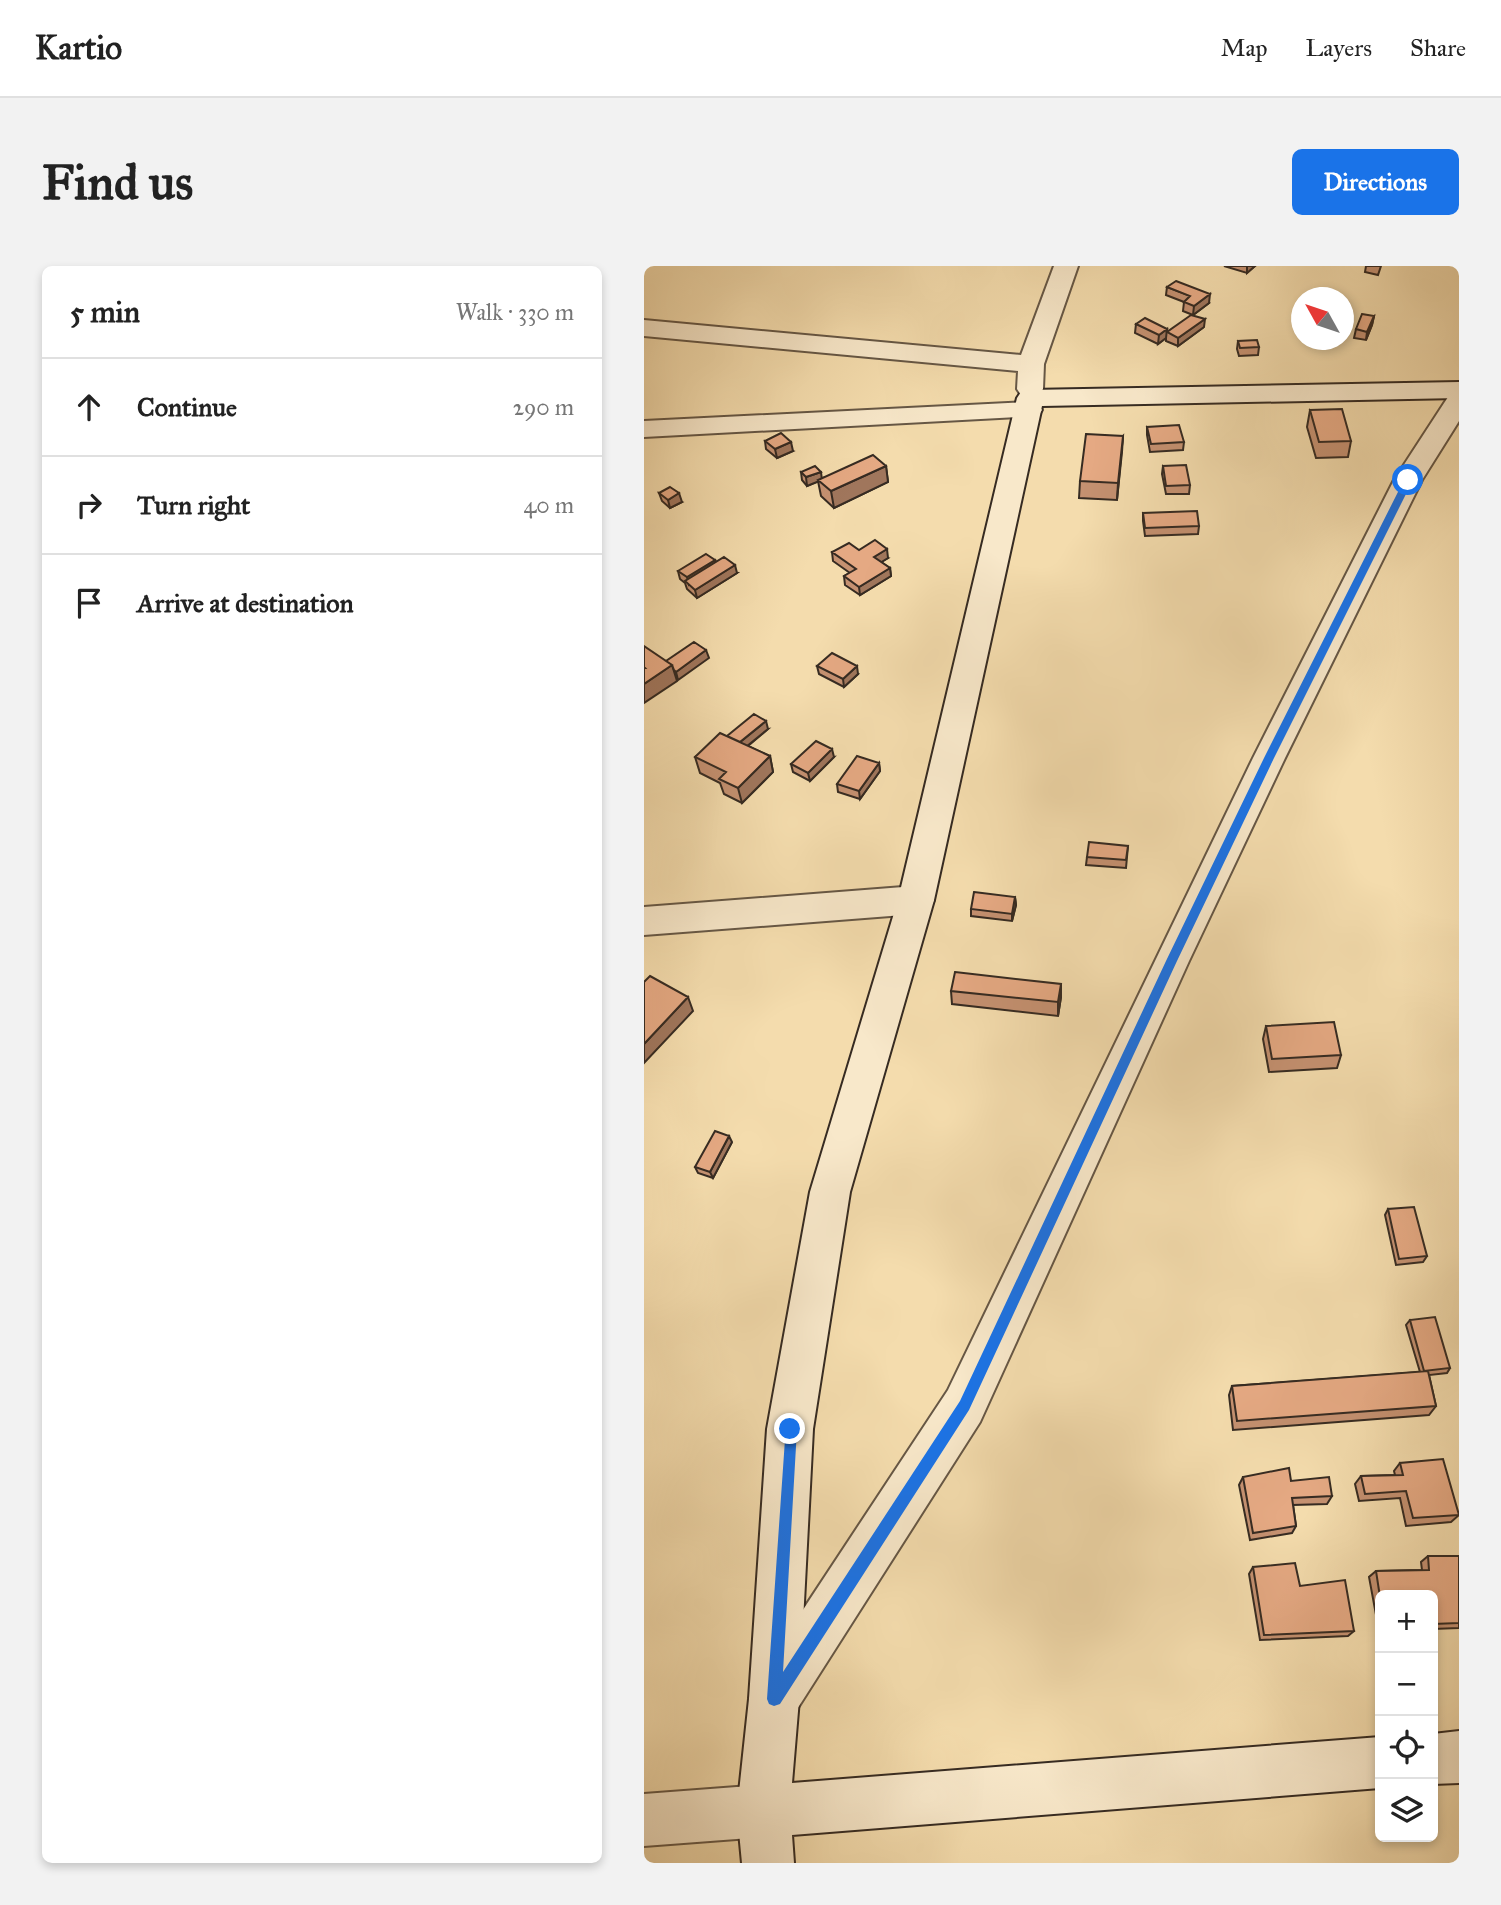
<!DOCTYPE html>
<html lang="en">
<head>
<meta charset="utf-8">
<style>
  body { margin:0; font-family:"IM FELL Great Primer",serif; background:#f2f2f2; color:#222 }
  .controls { position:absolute; right:21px; bottom:21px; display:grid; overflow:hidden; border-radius:10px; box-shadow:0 4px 10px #0003 }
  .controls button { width:63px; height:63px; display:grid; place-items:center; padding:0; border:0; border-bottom:2px solid #e0e0e0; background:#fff; color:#222; font:35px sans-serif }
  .compass { position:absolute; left:647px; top:21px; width:63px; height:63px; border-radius:50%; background:#fff; box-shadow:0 4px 10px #0003; rotate:310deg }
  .stop { position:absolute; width:21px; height:21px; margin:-16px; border:5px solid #1a73e8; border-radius:50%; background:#fff }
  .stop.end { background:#1a73e8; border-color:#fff; box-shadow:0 2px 7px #0008 }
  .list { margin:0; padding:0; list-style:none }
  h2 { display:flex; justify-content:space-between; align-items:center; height:91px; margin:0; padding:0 28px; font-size:30px }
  h2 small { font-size:23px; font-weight:400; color:#767676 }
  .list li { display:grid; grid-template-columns:46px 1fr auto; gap:21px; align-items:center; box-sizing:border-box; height:98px; padding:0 28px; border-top:2px solid #e0e0e0 }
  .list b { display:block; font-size:26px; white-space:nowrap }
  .list em { font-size:23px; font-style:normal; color:#767676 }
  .icon { flex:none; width:38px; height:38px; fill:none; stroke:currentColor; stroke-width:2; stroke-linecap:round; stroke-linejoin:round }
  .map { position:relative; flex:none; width:815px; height:1597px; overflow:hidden; border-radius:10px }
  header { display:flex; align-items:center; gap:42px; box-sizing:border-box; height:98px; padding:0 35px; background:#fff; border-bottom:2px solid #e0e0e0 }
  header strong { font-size:33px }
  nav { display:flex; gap:38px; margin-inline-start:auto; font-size:24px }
  .intro { display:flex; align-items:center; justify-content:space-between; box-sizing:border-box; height:168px; padding:0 42px }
  h1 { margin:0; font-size:49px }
  .button { padding:18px 32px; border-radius:10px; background:#1a73e8; color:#fff; font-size:24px; font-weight:700 }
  main { display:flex; gap:42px; padding:0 42px }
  aside { flex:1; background:#fff; border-radius:10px; box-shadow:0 4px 10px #0003 }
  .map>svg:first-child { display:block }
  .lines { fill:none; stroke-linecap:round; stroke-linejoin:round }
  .street-casing { stroke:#665745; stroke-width:4 }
  .secondary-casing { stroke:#362b22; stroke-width:4 }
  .street { fill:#f8e8ca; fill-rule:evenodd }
  .secondary { fill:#f8e8ca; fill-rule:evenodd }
  .wall { fill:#c59171; stroke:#362b22; stroke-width:2 }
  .shaded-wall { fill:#a0765c; stroke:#362b22; stroke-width:2 }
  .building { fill:#e5a983; stroke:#362b22; stroke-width:2 }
  .route { fill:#1a73e8 }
</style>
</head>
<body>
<header>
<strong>Kartio</strong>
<nav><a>Map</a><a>Layers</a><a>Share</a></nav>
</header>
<div class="intro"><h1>Find us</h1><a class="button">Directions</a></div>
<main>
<aside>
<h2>5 min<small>Walk · 330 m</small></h2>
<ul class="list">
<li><svg class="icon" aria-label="ahead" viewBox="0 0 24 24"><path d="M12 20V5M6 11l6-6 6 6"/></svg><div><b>Continue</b></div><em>290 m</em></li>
<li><svg class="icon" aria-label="right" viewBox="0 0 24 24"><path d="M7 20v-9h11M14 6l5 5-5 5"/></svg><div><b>Turn right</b></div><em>40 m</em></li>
<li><svg class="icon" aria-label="arrive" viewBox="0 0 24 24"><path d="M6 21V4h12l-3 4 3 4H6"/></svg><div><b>Arrive at destination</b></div></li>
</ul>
</aside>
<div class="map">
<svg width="815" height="1597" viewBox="0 0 815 1597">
  <rect width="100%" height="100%" fill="#f4dcad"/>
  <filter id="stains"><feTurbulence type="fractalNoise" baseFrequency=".00286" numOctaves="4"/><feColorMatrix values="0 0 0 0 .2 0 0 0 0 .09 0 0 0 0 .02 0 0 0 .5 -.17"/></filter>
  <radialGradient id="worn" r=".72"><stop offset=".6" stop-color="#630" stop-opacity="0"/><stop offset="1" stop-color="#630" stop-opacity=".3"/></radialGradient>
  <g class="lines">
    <g class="street-casing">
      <path id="street" d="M410 0H434L400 98 399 123 395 129 386 131 377 129 373 123 374 105 0 70V54L377 89Z
        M815 126V155L778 214 641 492 545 695 336 1156 148 1451 130 1458 112 1451 105 1433 112 1415 304 1124 609 492 750 214 806 128Z
        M385 136 394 138 398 144 394 150 0 171V155Z
        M272 620 285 624 290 634 285 644 272 648 0 669V641Z
        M119 1519 137 1527 145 1545 137 1563 119 1571 0 1580V1528Z"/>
    </g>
    <g class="secondary-casing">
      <path id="secondary" d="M815 116V132L398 140 290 634 206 926 169 1163 155 1433 148 1517 736 1471V1522L148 1569 150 1597H98L93 1545 105 1433 123 1163 166 926 254 634 373 132 377 126 386 124Z
        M815 1465V1517L789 1518V1468Z"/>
    </g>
    <use href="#street" class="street"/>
    <use href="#secondary" class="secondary"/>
  </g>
  <path class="wall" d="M580 0H611L603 7Z
    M722 0H737L734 9 721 6Z
    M523 21 565 37 549 49 539 45 540 36 522 29Z
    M730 50 728 59 722 74 710 72 712 63Z
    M492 58 523 63V66L560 61 534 80 522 75V72L514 78 491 67Z
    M594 75 615 81 614 89 595 90 593 83Z
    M666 144 707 175 704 191 672 192 663 161Z
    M503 161 540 176 539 184 506 186 503 169Z
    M479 170 473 234 435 232 436 215Z
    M121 175 149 185 133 192 122 183Z
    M242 200 244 216 190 242 177 230 174 215 163 220 158 214 157 206 178 212Z
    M519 200 546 219 545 228H522L518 208Z
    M15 227 38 236 26 242 18 235Z
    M499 247 555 260 554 268 501 270 499 255Z
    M215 284 244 292 237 296 246 302 247 310 216 329 201 319 200 310 206 307 189 295 188 286Z
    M34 305 93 307 53 332 43 323 41 317 36 313Z
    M173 400 214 408 200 421 175 408Z
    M124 463 104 480 126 490 129 506 98 537 80 528 76 517 56 507 51 491 83 470Z
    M190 491 166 515 149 506 147 498Z
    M235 497 236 505 216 533 194 526 193 518Z
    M484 580 482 602 442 599 443 591Z
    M371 631 372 639 368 655 327 650V643Z
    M417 718V731L414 750 308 738 307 725Z
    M622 760 697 789 693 802 625 806 619 773Z
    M88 876 69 912 54 907 51 901Z
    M744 943 783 990 779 996 752 999 741 949Z
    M766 1054 806 1102 803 1107 785 1109 792 1140 785 1149 589 1164 585 1129 588 1120 776 1106 762 1059Z
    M756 1197 815 1249 807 1256 762 1260 756 1232 715 1235 711 1218 717 1210 751 1209 750 1205Z
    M599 1211 647 1215 688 1230 683 1238 649 1239 652 1260 648 1267 606 1274 595 1219Z
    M784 1290H815V1362L789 1363V1329H736V1365H735L725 1311 732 1305 778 1304 777 1296Z
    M609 1301 656 1320 710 1365 704 1370 616 1374 605 1308Z"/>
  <path class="shaded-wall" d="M603 0H611L603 7Z
    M566 28 565 37 549 49 550 40Z
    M730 50 728 59 722 74 723 66Z
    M561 53 560 61 534 80V72Z
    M523 63 522 72 514 78 515 69Z
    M479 170 478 186 473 234 474 217Z
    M147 176 149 185 133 192 131 183Z
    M242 200 244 216 190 242 187 225Z
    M177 206 178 214 163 220 162 211Z
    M35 227 38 236 26 242 24 234Z
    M243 283 244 292 231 300 230 291Z
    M71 294 73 303 45 319 43 311Z
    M91 299 93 307 53 332 51 324Z
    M246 302 247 310 216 329 215 321Z
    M62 384 65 392 34 414 32 406Z
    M28 399 33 415 0 437V418Z
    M213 400 214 408 200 421 199 413Z
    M122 455 124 463 97 485 95 477Z
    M188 483 190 491 166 515 164 507Z
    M126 490 129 506 98 537 94 522Z
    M235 497 236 505 216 533 215 525Z
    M371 631 372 639 368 655V648Z
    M417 718V731L414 750V736Z
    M44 731 49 745 0 797V778Z
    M85 870 88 876 69 912 66 906Z"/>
  <path class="building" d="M532 15 566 28 550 40 540 36 546 30 523 21Z
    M718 48 730 50 723 66 712 63Z
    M547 49 561 53 534 72 523 66Z
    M501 52 523 63 515 69 492 58Z
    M613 74 615 81 596 82 594 75Z
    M698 143 707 175 675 176 666 144Z
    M535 159 540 176 507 178 503 161Z
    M137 167 147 176 131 183 121 175Z
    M442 168 479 170 474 217 436 215Z
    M229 189 242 200 187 225 174 214Z
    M542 199 546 219 522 220 519 200Z
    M171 200 177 206 162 211 157 206Z
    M26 221 35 227 24 234 15 227Z
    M553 245 555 260 501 262 499 247Z
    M231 274 243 283 230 291 246 302 215 321 200 310 212 303 188 286 205 277 215 284Z
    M62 288 71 294 43 311 34 305Z
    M80 291 91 299 51 324 41 315Z
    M50 376 62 384 32 406 30 404 28 399 22 395Z
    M0 380 28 399 0 418V402H1L0 401Z
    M188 387 213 400 199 413 173 400Z
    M110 448 122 455 96 476 83 470Z
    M76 467 126 490 94 522 75 513 82 506 51 491Z
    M172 475 188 483 164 507 147 498Z
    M213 490 235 497 215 525 193 518Z
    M445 576 484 580 482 594 443 591Z
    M330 626 371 631 368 648 327 643Z
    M311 706 417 718 414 736 307 725Z
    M6 710 44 731 0 778V716Z
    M690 756 697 789 628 793 622 760Z
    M71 865 85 870 66 906 51 901Z
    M770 941 783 990 755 993 744 943Z
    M791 1051 806 1102 780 1105 766 1054Z
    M784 1105 792 1140 593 1155 588 1120Z
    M799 1193 815 1249 769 1252 762 1225 721 1228 717 1210 759 1209 756 1197Z
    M645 1202 647 1215 685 1211 688 1230 648 1232 652 1260 609 1267 599 1211Z
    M784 1290H815V1357L789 1358V1329H736V1331L732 1305 785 1304Z
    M651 1297 656 1320 701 1314 710 1365 620 1369 609 1301Z"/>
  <path class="route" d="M764 212 769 214 630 492 533 695 325 1144 136 1438 130 1440 125 1438 123 1433 142 1159 146 1157 153 1163 139 1406 316 1135 522 695 620 492 760 214Z"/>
  <rect width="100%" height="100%" filter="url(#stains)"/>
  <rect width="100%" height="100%" fill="url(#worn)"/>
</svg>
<div class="controls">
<button>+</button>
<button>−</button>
<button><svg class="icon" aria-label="locate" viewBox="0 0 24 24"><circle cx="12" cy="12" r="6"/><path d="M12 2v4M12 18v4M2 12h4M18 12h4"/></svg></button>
<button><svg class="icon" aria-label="layers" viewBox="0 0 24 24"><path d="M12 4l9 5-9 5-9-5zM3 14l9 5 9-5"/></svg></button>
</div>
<svg class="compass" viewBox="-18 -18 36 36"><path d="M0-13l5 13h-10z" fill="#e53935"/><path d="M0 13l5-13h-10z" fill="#767676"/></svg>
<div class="stop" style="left:764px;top:214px"></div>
<div class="stop end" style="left:146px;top:1163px"></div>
</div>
</main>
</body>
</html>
